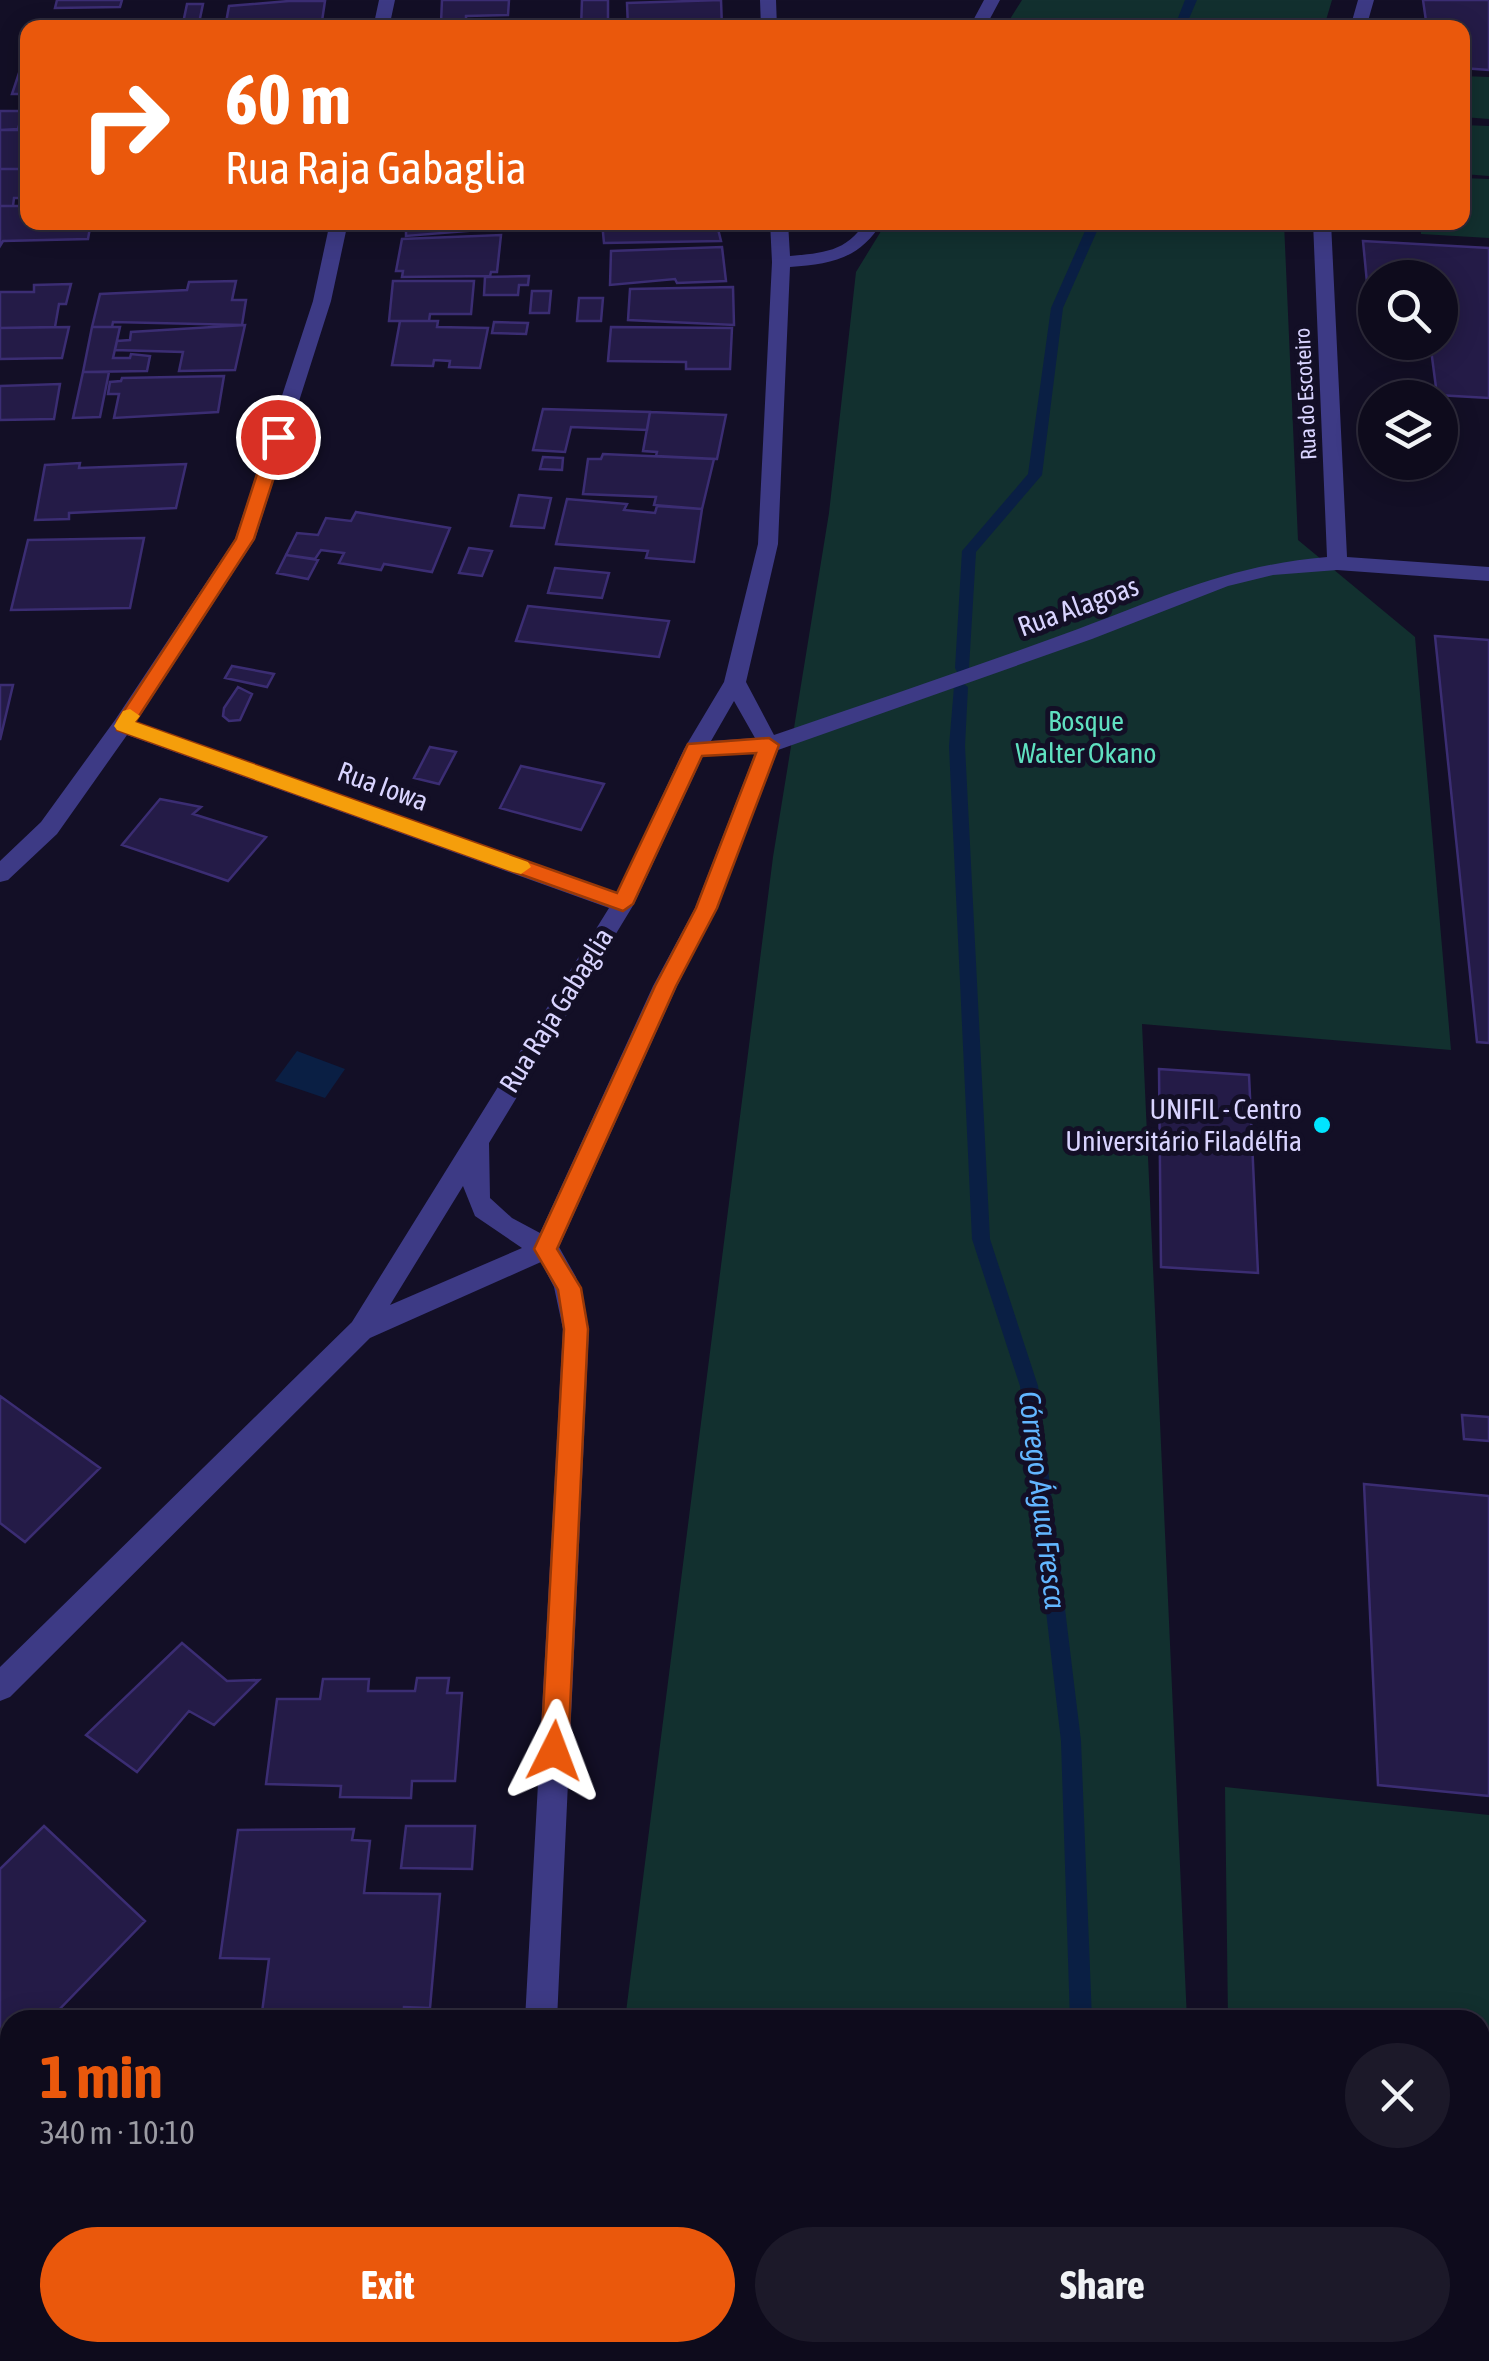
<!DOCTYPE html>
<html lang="en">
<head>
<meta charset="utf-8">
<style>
  :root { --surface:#0e0b1c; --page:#1c1929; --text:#f1f3f6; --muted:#9b9ba3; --line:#2e2b3b; --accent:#ea580c }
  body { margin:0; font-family:"Asap Condensed",sans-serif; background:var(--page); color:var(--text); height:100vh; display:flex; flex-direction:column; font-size:38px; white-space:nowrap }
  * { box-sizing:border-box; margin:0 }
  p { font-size:32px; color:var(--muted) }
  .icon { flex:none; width:55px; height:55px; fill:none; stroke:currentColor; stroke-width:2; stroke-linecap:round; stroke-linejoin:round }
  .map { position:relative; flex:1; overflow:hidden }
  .sheet { position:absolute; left:0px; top:2010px; width:1490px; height:352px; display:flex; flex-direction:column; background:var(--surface); border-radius:30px 30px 0 0; box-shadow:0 5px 25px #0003,0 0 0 2px var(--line) }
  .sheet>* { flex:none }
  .guide { position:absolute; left:20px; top:20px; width:1450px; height:210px; border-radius:20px; box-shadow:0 5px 25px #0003,0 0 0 2px var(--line); background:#ea580c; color:#fff; overflow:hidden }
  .buttons { position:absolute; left:1358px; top:260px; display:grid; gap:20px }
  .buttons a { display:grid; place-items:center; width:100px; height:100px; border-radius:50%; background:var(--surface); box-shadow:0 5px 25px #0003,0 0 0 2px var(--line); font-size:50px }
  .pin { position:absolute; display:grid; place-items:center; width:85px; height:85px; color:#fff; margin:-42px; border:5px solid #fff; border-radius:50%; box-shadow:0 2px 10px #0007 }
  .me { position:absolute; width:110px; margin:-55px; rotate:3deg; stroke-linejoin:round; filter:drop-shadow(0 0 8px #0008) }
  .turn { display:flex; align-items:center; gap:35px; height:210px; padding:0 40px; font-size:45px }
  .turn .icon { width:130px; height:130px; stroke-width:2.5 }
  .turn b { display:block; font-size:70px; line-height:85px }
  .round { display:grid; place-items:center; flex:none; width:105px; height:105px; border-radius:52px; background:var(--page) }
  .overview { display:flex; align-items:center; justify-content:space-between; height:170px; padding:0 40px }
  h1 { font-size:60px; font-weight:700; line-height:75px; color:var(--accent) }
  .primary-button { display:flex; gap:20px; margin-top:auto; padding:20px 40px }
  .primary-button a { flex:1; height:115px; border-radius:60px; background:var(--accent); color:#fff; font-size:40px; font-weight:700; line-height:115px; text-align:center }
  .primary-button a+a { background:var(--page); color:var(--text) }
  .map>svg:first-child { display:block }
  .green { fill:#12302f }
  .water { fill:#0a1f44 }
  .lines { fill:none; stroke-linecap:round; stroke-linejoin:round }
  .stream { fill:#0a1f44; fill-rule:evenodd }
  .building { fill:#241b47; stroke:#3b2d73; stroke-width:2.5 }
  .minor { fill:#3d3a85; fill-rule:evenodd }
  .route { fill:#ea580c; stroke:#983908; stroke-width:2.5 }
  .slow { fill:#f59e0b }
  .poi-dot { fill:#00e5ff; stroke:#130f26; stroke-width:4 }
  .labels { text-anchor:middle; stroke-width:10; stroke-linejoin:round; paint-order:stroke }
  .far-street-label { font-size:22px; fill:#d9d4ff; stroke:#130f26 }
  .street-label { font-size:28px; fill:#d9d4ff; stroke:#130f26 }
  .park-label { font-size:28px; fill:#5fe0c0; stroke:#130f26 }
  .poi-label { font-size:28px; fill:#d9d4ff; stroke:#130f26; text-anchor:end }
  .water-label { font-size:30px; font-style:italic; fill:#62b6ff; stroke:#130f26 }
</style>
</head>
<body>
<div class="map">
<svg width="1489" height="2361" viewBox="0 0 1489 2361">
  <rect width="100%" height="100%" fill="#130f26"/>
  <path class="green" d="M1022,0H1332L1324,27H1005Z
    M1462,76L1489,77V119L1463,117Z
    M1463,125L1489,126V176L1463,174Z
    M1463,178L1489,179V238L1421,234L1420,223L1462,222Z
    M886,223H1284L1298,540L1415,637L1451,1050L1142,1024L1187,2020H625L773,857L829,513L856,272Z
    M1225,1787L1489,1815V2361H1232V2352H1480V2020H1228Z
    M583,2353L1202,2352L1203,2361H582Z"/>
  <path class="water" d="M297,1051L345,1069L325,1098L275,1081Z"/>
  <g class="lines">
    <path class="stream" d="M1185,0H1197L1185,28H1174Z
      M1089,222H1101L1063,308L1042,475L976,552L969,668L967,672H957L955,668L962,551L1028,474L1051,308Z
      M961,682L968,687L965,746L990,1239L1038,1386L1081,1741L1092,2020H1070L1061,1741L1020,1386L972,1239L949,746L954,687Z
      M1080,2352H1104V2361H1080Z"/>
  </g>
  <path class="building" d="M57,0H122L120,7L55,8Z
    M442,0H509L508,15L466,16V22L441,23Z
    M582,0H608V28H581Z
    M721,0L722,28H628L627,3Z
    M1423,0H1489V70L1462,68V28H1427Z
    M289,1H325L321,28H225L229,6Z
    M187,4H203L198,28H182Z
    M581,19V28H552V20Z
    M482,22V25L544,24L545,28H444V23Z
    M24,58H28V94H12Z
    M0,111H23L18,129L0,130Z
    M0,130H28V169H0Z
    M0,169H22L20,173H28V198H14L13,206H0Z
    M0,206H28V222H91L88,239L3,241L0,246Z
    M406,222H516V227L406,236Z
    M602,222L717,225L721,241L604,243Z
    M501,235L497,272H491L490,276L402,277L403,271H396L402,239Z
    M1363,241L1489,248V398L1437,395L1430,342H1440V278H1375V293H1368Z
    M722,247L726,281L677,283L675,279L610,285L611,251Z
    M529,276L528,285H519L518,295H484L485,277Z
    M236,281L232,300H246L242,325L113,322L112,327H92L100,294L187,290L189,282Z
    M393,281H474L471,314H430L429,321H389Z
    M71,284L66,304H59L55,327L0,328V292H34V285Z
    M733,287L734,325L628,320L630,289Z
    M532,291H551L549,313H530Z
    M579,298H603L601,321H577Z
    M400,321H438L437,327L488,328L480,368L449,367L450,361L434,360L433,366L392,365Z
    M494,322L528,323L526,334L492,333Z
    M245,325L235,370L179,371L183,352L115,350L117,341L130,340L131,332Z
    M69,327L62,358L0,359V328Z
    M92,327H120L113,358H130L131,354L150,356L147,371L83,372Z
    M611,327L732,328L730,369H686V362L608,361Z
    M83,372H109L100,417L73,418Z
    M224,376L218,412L114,418L119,394H108L110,382L121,381L122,378Z
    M60,384L54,419L0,420V386Z
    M543,409L650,412L647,430L571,427L565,452L533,450Z
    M650,412L726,415L717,459L656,456L657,452L643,451Z
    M603,454L714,459L702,509L654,505L656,497L583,494L588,459H601Z
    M543,457L563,458L562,470L540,469Z
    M80,463L79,468L186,464L176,508L69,513V519L35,520L45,465Z
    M519,495L551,498L544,528L511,526Z
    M567,499L627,504L624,510L655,513L657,506L702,509L694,562L646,558L648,551L556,544Z
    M356,512L450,528L432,572L384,564L381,570L339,563L344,553L321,550L315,559L286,555L297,533L318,535L326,518L351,521Z
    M144,538L130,608L11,610L28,540Z
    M469,548L492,551L482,576L459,573Z
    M286,555L318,560L308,579L277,573Z
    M555,568L609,573L602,598L548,593Z
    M528,606L669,621L659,657L516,641Z
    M1435,636L1489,640V1043L1477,1042Z
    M232,666L274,674L267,687L225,678Z
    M0,685H13L0,740Z
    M238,687L252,694L240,720L229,721L223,716L224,708Z
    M430,747L456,752L439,784L414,778Z
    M521,766L604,784L581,830L500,808Z
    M160,799L201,807L193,814L266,837L228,881L122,845Z
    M1159,1069L1249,1075L1258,1273L1161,1267Z
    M0,1396L100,1468L25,1542L0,1523Z
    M1462,1415L1489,1417V1441L1464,1439Z
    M1364,1484L1489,1496V1796L1378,1785Z
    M182,1643L227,1681L259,1680L214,1725L189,1711L137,1772L86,1735Z
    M417,1678H449L447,1693H462L455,1781H412L411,1798L340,1797L341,1786L266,1784L277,1699H320L323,1679H369L368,1691H415Z
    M44,1826L145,1921L49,2020H10V2060L0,2070V1869Z
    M406,1826H475L472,1869L401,1868Z
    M354,1829L352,1840L370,1841L364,1893L440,1894L430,2008L404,2007L403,2020H261L269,1959L220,1958L238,1830Z
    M262,2012L261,2020H186L187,2014Z
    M0,2215L10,2225V2308L6,2313L0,2307Z
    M24,2352H84L83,2361H20Z
    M84,2352H267L266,2361H83Z"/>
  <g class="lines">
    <path class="minor" d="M379,0H395L389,28H373Z
      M760,0H776L777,28H761Z
      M984,0H1000L985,28H969Z
      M1358,0H1374L1366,28H1350Z
      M330,222H348L331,301L255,539L136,722L617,893L684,749L724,682L758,544L772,262L770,222H788L790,256C822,253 847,252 865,222H882C860,259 831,264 790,267L778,544L746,682L774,735C876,700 978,666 1078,629C1166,596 1231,565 1327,557L1313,222H1331L1347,557L1489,567V581L1337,570L1273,575L1228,586L1092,639L778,750L717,908L677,986L559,1247L576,1277L589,1329L557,2020H525L563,1329L554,1287L541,1262L370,1338L10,1697L0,1701V1667L352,1322L609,908L127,735L57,834L8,880L0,882V861L41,822L115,720L235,539L313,301ZM734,701L755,738L711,741ZM755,753L695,908L653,986L540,1233L512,1218L490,1198L489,1143L634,904L703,756ZM463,1186L475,1216L522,1248L390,1305Z
      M507,2352H541V2361H507Z"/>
  </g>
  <path class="route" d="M278,431L287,437L254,539L135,722L617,893L688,744L769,738L779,745L717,908L676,986L557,1249L581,1288L588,1329L568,1751L564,1760L554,1764L545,1760L541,1751L564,1329L558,1290L534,1249L655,986L696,908L756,753L702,756L633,904L623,911L117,730V721L236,539L269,437Z"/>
  <path class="slow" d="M130,709L140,716L135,722L528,862L531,867L521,874L513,872L117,730L114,726L123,711Z"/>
  <circle class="poi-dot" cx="1322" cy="1125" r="10"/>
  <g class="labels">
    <g class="far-street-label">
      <text transform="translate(1305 394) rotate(-93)" y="8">Rua do Escoteiro</text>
    </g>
    <g class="street-label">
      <text transform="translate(1078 606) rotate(-20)" y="10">Rua Alagoas</text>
      <text transform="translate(383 786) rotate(20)" y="10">Rua Iowa</text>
      <text transform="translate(556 1010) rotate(-58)" y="10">Rua Raja Gabaglia</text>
    </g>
    <g class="park-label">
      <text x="1086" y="731">Bosque<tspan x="1086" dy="32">Walter Okano</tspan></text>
    </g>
    <g class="poi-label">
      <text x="1302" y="1119">UNIFIL - Centro<tspan x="1302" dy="32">Universitário Filadélfia</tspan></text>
    </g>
    <g class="water-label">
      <text transform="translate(1042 1500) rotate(83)" y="10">Córrego Água Fresca</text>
    </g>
  </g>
</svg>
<div class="buttons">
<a><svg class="icon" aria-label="search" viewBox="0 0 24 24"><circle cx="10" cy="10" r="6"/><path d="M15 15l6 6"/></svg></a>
<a><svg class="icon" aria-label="layers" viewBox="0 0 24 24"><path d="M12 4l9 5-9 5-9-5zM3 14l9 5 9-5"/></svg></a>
</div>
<div class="pin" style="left:278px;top:437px;background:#d93025"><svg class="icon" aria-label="arrive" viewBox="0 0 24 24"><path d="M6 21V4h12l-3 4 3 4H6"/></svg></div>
<svg class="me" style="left:554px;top:1751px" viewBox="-20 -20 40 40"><path d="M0-17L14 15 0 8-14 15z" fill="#ea580c" stroke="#fff" stroke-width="4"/></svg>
<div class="guide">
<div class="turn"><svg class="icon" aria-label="right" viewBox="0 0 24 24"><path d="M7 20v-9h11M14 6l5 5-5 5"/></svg><div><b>60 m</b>Rua Raja Gabaglia</div></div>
</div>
<section class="sheet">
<div class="overview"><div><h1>1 min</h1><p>340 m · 10:10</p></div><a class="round"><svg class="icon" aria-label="close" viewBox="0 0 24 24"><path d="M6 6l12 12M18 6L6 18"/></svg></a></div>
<div class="primary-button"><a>Exit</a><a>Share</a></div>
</section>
</div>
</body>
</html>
